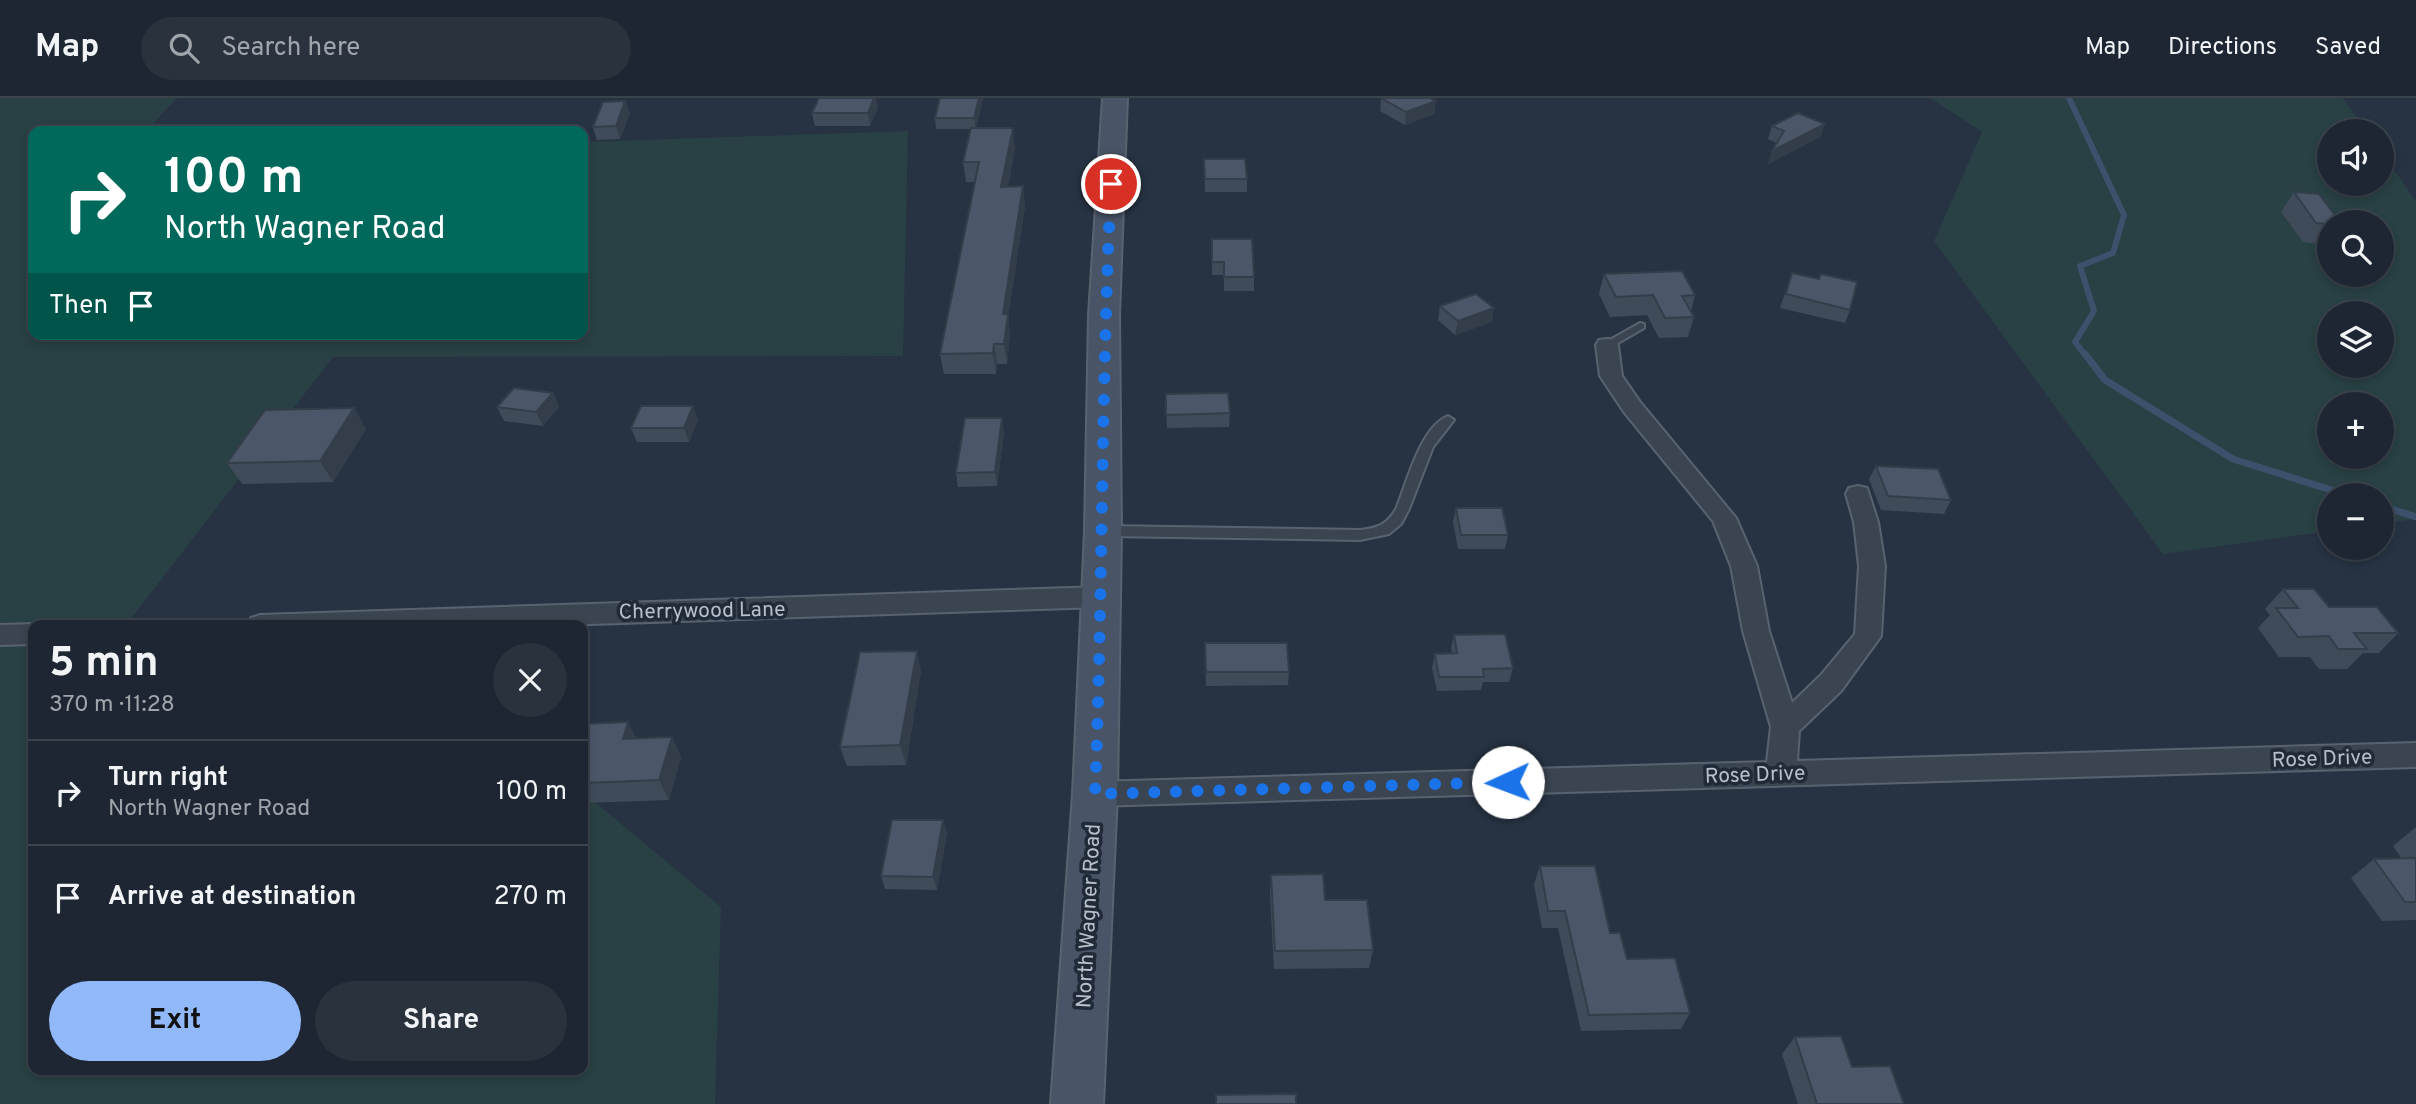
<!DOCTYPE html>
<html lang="en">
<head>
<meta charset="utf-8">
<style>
  :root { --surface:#1d2632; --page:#2a323e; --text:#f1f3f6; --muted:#a0a5ac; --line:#3b434d; --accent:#91b8f9 }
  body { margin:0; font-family:Overpass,sans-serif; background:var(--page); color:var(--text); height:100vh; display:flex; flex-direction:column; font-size:26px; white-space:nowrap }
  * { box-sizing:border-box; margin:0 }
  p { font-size:23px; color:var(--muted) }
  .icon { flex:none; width:38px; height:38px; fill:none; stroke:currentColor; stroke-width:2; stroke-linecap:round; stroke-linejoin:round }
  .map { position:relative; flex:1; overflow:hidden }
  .sheet { position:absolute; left:28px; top:522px; width:560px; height:455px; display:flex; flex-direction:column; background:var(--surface); border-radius:14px; box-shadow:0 4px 10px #0003,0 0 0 2px var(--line) }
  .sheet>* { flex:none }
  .top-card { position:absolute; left:28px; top:28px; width:560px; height:214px; border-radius:14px; box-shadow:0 4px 10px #0003,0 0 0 2px var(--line); background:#00695c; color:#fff; overflow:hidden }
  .fabs { position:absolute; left:2317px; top:21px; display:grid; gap:14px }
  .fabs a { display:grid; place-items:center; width:77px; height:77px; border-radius:50%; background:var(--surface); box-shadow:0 4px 10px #0003,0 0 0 2px var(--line); font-size:35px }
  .pin { position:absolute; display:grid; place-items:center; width:60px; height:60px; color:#fff; margin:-30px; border:4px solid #fff; border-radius:50%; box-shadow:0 2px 7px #0007 }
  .me { position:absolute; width:77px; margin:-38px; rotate:268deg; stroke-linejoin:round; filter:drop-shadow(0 0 5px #0008) }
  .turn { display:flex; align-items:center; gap:24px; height:147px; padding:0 21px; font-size:32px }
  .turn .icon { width:91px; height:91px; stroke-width:2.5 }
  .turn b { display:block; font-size:49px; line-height:60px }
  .then { display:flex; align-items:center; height:66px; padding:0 21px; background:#0003; gap:14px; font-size:26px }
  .round { display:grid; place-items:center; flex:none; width:74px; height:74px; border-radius:37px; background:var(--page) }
  .head { display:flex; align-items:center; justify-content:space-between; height:119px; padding:0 21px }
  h1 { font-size:42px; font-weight:700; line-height:52px }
  .cta { display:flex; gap:14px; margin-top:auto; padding:14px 21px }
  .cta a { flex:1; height:80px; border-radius:42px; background:var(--accent); color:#111; font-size:28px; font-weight:700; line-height:80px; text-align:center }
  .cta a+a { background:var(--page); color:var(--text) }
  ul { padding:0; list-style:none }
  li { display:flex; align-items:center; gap:21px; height:105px; padding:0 21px; border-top:2px solid var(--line) }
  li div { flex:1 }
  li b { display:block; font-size:26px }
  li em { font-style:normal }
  header { display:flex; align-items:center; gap:42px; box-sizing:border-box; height:98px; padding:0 35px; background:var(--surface); border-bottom:2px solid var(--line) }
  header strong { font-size:33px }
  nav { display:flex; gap:38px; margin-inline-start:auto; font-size:24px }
  .search { width:490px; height:63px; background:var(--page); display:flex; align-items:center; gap:18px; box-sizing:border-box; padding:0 24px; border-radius:38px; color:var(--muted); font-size:26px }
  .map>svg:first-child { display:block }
  .green { fill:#294144; fill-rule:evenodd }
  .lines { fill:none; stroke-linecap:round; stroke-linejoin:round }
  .stream-far1 { stroke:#3d506c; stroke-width:6 }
  .stream { stroke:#3d506c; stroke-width:7 }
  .service-casing { stroke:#596370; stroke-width:4 }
  .minor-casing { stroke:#596370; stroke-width:4 }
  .secondary-casing { stroke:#596370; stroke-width:4 }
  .service { fill:#3b4552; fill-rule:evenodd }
  .minor { fill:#3b4552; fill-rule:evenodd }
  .secondary { fill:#495466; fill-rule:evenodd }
  .wall { fill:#404b5a }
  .shaded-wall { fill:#343d4a }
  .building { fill:#4b5769; stroke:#343d4a; stroke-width:2 }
  .route { stroke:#1a73e8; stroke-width:12; stroke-dasharray:0 21.6 }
  .labels { text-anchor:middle; stroke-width:7; stroke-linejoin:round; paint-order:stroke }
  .street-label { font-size:21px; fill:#b8c0cc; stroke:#202a38 }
</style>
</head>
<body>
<header>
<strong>Map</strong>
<div class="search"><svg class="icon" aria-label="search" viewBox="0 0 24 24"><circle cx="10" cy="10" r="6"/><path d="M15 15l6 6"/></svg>Search here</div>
<nav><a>Map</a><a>Directions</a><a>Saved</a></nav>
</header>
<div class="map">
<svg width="2416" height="1006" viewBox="0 0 2416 1006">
  <rect width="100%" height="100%" fill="#273343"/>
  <path class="green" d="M0,0H177L146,33H33V236H583V44L908,33L903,258L333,259L126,527H33V971H583V694L721,809L715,1006H0Z
    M1930,0H2343L2366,33H2329V86H2382V55L2416,103V421L2382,426V397H2329V433L2163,456L1934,143L1982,34ZM2329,124H2382V177H2329ZM2329,215H2382V268H2329ZM2329,306H2382V359H2329Z"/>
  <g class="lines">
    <path class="stream-far1" d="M2069,0L2124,117L2113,155L2080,168L2094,213L2075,244L2086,258"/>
    <path class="stream" d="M2085,256L2105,282L2233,361L2347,397
      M2382,408L2416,419"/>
    <g class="service-casing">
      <path id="service" d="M1640,225L1644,226V230L1611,249H1603L1601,247Z
        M1448,318L1454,322L1433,349L1409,411L1401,426L1389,436L1360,442L1105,438L1098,433L1105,428L1360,432C1377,430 1387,427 1396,411C1407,385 1420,329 1448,318Z"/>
    </g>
    <g class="minor-casing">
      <path id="minor" d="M1607,241L1615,242L1618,247L1622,278L1640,304L1736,420L1757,468L1769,533L1792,605L1821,577L1855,536L1859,468L1854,424L1846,396L1849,390L1858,388L1867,390L1878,424L1885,468L1881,538L1841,593L1799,633L1797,663L2416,645V669L1095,708L1084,705L1080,696L1084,687L1095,684L1767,664L1771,629L1743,533L1731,468L1713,423L1624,314L1600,278L1596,247L1599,242Z
        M1102,489L1111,492L1115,499L1111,506L1102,509L562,527H247L251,520L260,517Z
        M33,526L36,527H33V546L0,547V527Z"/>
    </g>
    <g class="secondary-casing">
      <path id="secondary" d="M1103,0H1127L1119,217L1121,433L1117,696L1103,1006H1051L1073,696L1085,433L1089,217Z"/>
    </g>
    <use href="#service" class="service"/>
    <use href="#minor" class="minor"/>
    <use href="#secondary" class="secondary"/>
  </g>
  <path class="wall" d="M983,0L976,30L1015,49L1008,89L1023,88L1025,108L1008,219L1010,236L1007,266H997L996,276H944L940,256L975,84H966L963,64L971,31H936L935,20Z
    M1381,0L1436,3L1434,16L1405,27L1380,13Z
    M625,3L630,15L620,41L597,42L593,29Z
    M878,9L870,28H815L812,15Z
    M1825,26L1820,39L1768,66L1777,45L1768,41L1772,28Z
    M1204,61L1247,81V94H1205Z
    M2294,94L2329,124L2328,147L2303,144L2281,114Z
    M1212,141L1254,179V193H1224V177H1212Z
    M1792,175L1850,212L1845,225L1780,210Z
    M1604,176L1695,197L1691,213L1694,219L1688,239L1659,240L1647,217L1610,219L1599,196Z
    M1440,208L1492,224L1455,237L1438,222Z
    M553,295L559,309L543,328L504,323L497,309Z
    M1166,296L1230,315L1229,329L1167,330Z
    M354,310L366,331L333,384L242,386L227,365Z
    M698,321L689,344H637L631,330Z
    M1004,334L997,388L958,389L956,375Z
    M1876,368L1951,402L1944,416L1881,412L1869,381Z
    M1456,410L1508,437L1505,451H1458L1453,424Z
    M2283,491L2329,509L2398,535L2379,555H2363L2347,571H2319L2310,559H2279L2258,530L2270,517L2265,511Z
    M1454,537L1513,570L1509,584H1483L1481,592L1437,593L1432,570L1435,556L1452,555L1451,550Z
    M1205,545L1289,574L1288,587L1206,588Z
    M921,573L906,667L847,668L840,649Z
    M583,626L636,640L672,639L681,659L669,702L583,705Z
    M943,722L947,735L937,792L885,791L881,778Z
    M2416,729V822L2382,823L2351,780L2374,761H2402L2393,748Z
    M1540,768L1610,835L1627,861L1690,915L1681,931L1581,933L1558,830H1542L1534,786Z
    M1271,777L1373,852L1369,870L1274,871L1270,796Z
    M1795,939L1904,1006H1798L1782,956Z"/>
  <path class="shaded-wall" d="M874,0H876L878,9L870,28L868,15Z
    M979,0H983L976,31L974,20Z
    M625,3L630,15L620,41L616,28Z
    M1436,3L1434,16L1405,27L1406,14Z
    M1825,26L1820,39L1768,66L1772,53Z
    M1013,30L1015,49L1004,108L1001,89Z
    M1023,88L1025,108L1008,219L1010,236L1007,266L1004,246L1003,216Z
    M1494,210L1492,224L1455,237L1458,223Z
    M994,246L997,266L996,276L993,255Z
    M553,295L559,309L543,328L536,314Z
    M693,308L698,321L689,344L684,330Z
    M354,310L366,331L333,384L320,363Z
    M1002,320L1004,334L997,388L995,374Z
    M917,553L921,573L906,667L900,647Z
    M628,624L638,644L623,641Z
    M672,639L681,659L669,702L659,682Z
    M943,722L947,735L937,792L933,779Z"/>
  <path class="building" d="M819,0H874L868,15H812Z
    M940,0H979L974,20H935Z
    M1381,0H1430L1436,3L1406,14Z
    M625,3L616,28L593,29L603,4Z
    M1798,15L1825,26L1772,53L1784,33L1772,28Z
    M971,30H1013L1001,89L1023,88L1003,216H1008L1004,246H994L993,255L940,256L979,64H963Z
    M1204,61H1245L1247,81H1205Z
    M2294,94L2319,96L2340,124H2329V126L2316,125Z
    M1212,141H1252L1254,179H1224V164H1212Z
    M1682,173L1695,197L1682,198L1694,219L1665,220L1653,197L1616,199L1604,176Z
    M1792,175L1819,181L1821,176L1857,184L1850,212L1786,196Z
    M1476,196L1494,210L1458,223L1440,208Z
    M514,290L553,295L536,314L497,309Z
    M1228,295L1230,315L1166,317V296Z
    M641,308H693L684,330H631Z
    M354,310L320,363L227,365L265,312Z
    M965,320H1002L995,374L956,375Z
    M1876,368L1938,371L1951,402L1888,398Z
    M1456,410H1502L1508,437H1461Z
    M2283,491H2314L2329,509H2377L2398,535H2354L2367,551H2338L2329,538L2298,539L2276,510H2298Z
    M1505,536L1513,570L1483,571L1484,579H1439L1435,556L1457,555L1454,537Z
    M1205,545H1287L1289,574H1206Z
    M917,553L900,647L840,649L860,554Z
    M628,624L623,641L672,639L659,682L583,685V626Z
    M892,722H943L933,779L881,778Z
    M2416,760V804H2405L2374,761Z
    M1540,768H1595L1610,835H1620L1627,861L1675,860L1690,915L1589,917L1565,813H1548Z
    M1323,776L1325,802H1367L1373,852L1275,853L1271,777Z
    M1841,938L1852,969L1890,968L1904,1006H1817L1795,939Z
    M1296,996V1006H1216V997Z"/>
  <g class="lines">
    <path class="route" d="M1111,86C1101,289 1103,493 1095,696L1508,684"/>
  </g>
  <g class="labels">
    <g class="street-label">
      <text transform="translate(702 512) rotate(-1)" y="7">Cherrywood Lane</text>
      <text transform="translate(2322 660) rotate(-2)" y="7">Rose Drive</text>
      <text transform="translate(1755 676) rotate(-2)" y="7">Rose Drive</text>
      <text transform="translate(1088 818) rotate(-87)" y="7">North Wagner Road</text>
    </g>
  </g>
</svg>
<div class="fabs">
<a><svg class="icon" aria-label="sound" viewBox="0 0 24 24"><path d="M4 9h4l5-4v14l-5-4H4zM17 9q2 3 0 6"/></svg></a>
<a><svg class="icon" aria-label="search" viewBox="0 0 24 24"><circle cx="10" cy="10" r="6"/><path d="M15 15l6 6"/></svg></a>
<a><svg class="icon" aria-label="layers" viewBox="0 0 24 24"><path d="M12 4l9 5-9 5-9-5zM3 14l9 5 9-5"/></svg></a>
<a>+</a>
<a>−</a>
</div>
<div class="pin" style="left:1111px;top:86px;background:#d93025"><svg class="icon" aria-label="arrive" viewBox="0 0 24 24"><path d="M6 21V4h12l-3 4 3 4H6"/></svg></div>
<svg class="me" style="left:1508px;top:684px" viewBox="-20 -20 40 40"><circle r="19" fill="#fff"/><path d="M0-13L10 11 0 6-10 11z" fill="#1a73e8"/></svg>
<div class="top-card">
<div class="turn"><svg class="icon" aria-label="right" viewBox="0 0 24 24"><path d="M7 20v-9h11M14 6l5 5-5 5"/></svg><div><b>100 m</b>North Wagner Road</div></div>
<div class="then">Then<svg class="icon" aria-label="arrive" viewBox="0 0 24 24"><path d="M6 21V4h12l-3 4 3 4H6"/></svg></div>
</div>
<section class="sheet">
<div class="head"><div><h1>5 min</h1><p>370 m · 11:28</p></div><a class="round"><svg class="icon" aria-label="close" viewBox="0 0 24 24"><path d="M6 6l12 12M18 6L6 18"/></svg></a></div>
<ul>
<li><svg class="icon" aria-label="right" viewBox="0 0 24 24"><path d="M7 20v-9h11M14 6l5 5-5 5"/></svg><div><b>Turn right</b><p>North Wagner Road</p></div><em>100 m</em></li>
<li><svg class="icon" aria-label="arrive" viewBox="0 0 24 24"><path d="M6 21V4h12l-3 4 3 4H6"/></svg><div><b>Arrive at destination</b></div><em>270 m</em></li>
</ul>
<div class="cta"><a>Exit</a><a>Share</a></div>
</section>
</div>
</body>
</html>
